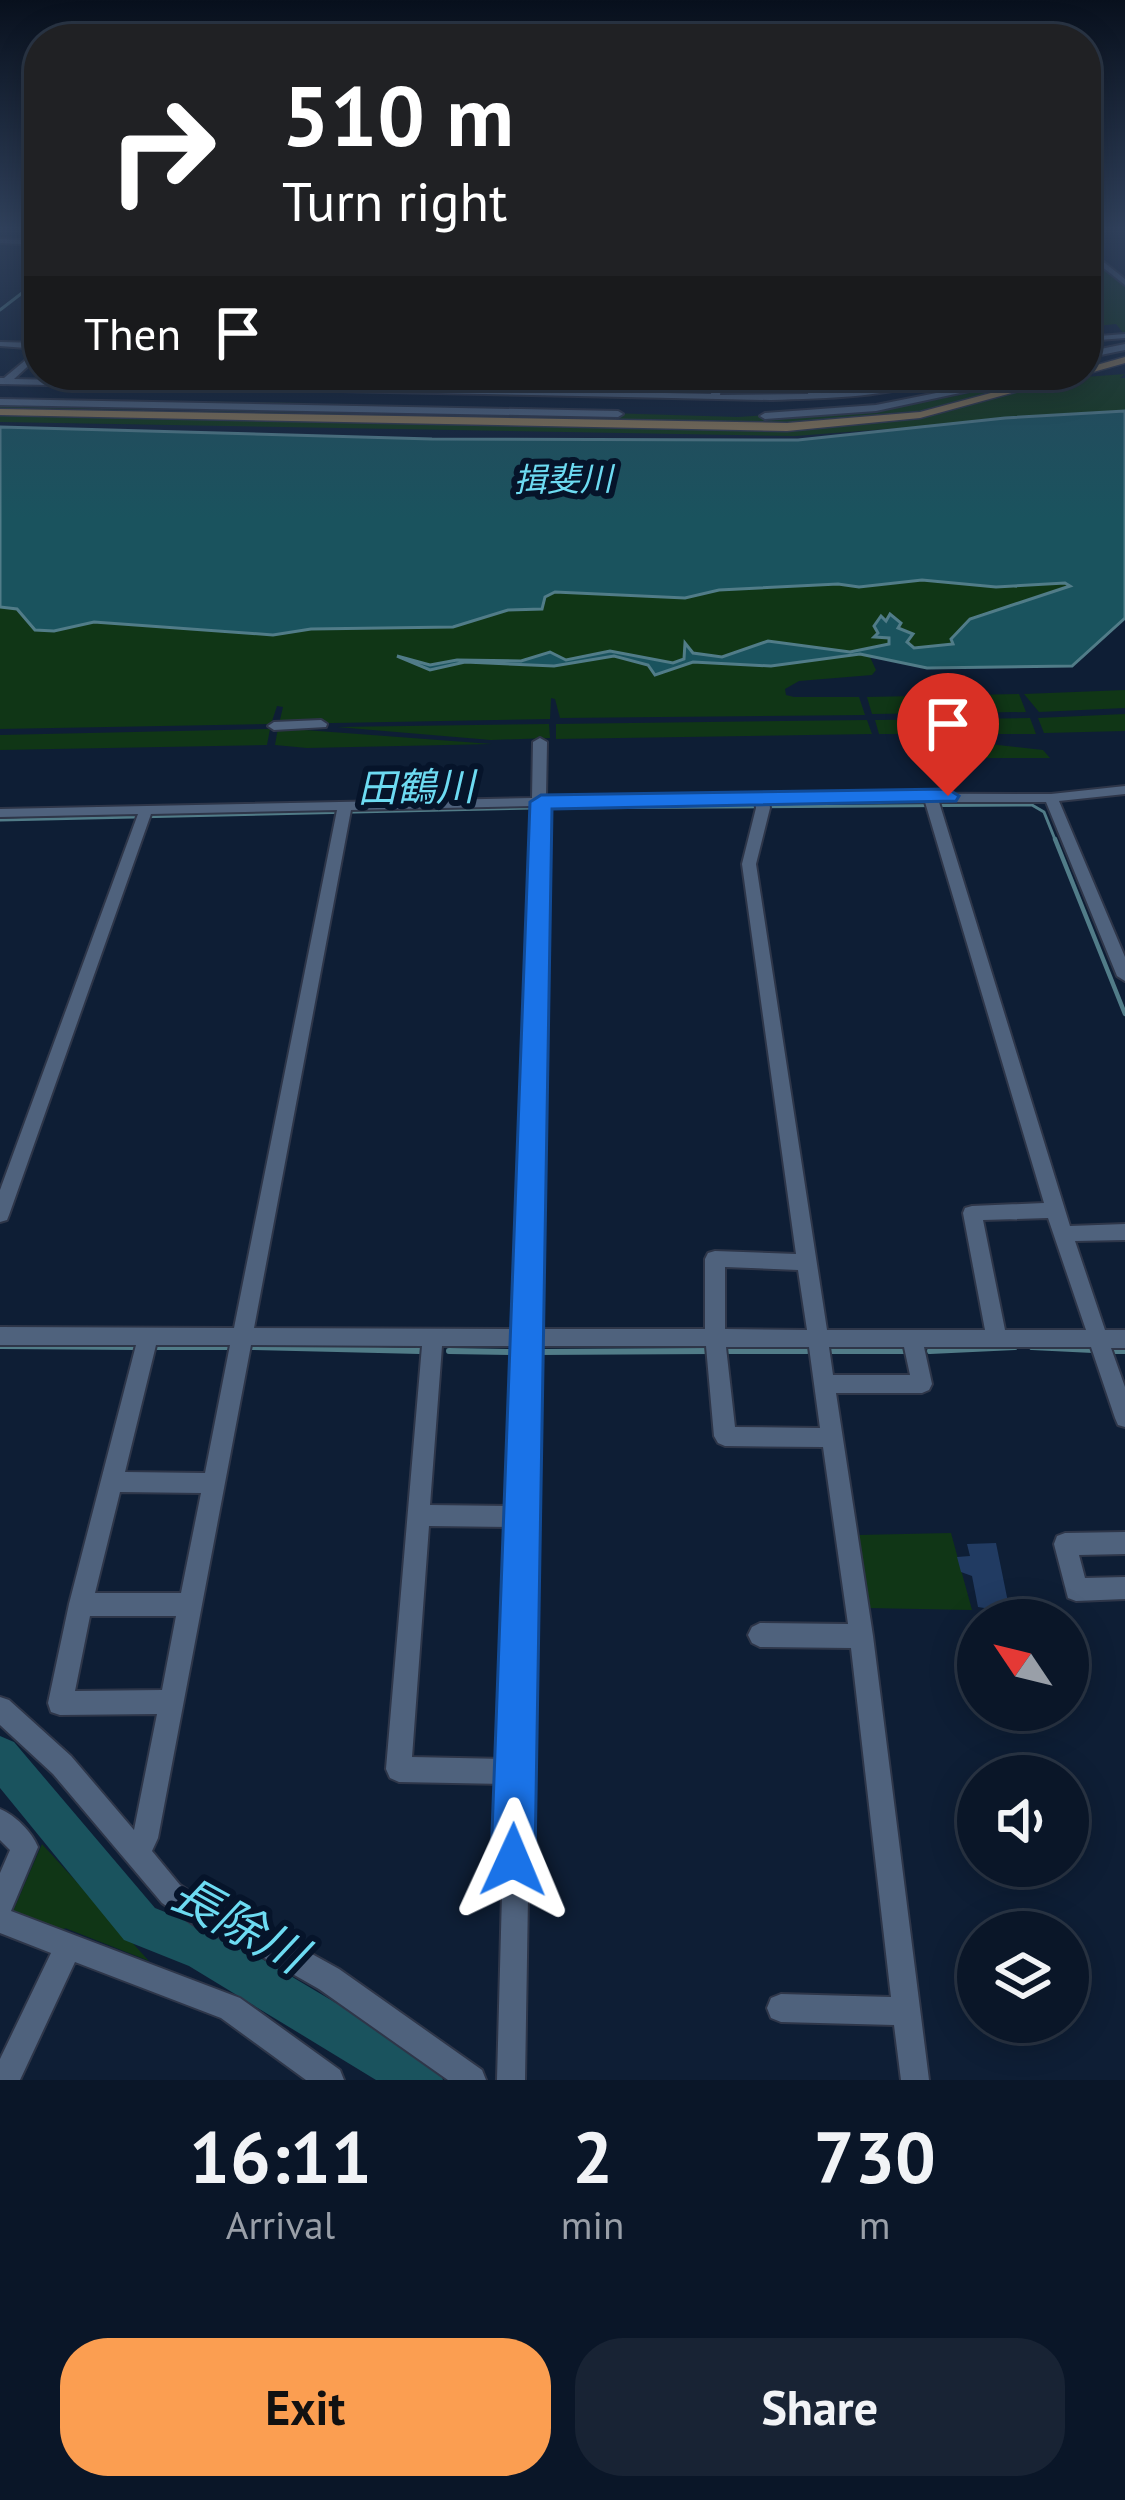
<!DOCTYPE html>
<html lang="en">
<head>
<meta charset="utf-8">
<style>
  :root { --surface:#0a1628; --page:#182334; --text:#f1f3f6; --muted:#999fa8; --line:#2a3545; --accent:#fb9e51 }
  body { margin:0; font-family:"PT Sans","Noto Sans JP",sans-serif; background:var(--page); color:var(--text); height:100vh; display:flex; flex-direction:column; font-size:45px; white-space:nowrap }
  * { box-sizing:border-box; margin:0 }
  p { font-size:39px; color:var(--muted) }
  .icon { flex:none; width:66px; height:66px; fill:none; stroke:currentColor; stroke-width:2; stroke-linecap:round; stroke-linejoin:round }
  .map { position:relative; height:2080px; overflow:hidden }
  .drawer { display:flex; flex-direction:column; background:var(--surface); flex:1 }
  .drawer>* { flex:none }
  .guide { position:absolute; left:24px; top:24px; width:1077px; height:366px; border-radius:48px; box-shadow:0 6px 30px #0003,0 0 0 3px var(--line); background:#202124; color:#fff; overflow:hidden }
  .needle { width:78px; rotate:305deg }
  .fabs { position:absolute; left:957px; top:1599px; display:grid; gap:24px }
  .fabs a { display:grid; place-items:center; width:132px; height:132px; border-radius:50%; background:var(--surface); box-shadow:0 6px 30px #0003,0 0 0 3px var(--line); font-size:60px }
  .pin { position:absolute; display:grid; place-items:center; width:102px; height:102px; color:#fff; margin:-123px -51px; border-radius:50% 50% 50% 0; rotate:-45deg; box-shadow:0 0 12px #0007 }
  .pin .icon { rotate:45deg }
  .me { position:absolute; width:132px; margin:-66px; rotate:1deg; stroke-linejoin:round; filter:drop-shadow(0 0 9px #0008) }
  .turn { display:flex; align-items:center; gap:42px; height:252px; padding:0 60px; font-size:54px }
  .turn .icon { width:156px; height:156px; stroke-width:2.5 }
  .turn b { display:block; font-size:84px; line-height:102px }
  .then { display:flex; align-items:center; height:114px; padding:0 60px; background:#0003; gap:24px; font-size:45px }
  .eta { display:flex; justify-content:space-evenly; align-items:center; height:204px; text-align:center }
  .eta b { font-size:72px; font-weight:700; line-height:84px }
  .primary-button { display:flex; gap:24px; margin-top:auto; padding:24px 60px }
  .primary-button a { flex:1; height:138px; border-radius:48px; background:var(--accent); color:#111; font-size:48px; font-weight:700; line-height:138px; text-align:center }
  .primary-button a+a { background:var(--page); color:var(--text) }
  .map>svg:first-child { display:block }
  .green { fill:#103616 }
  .water { fill:#1a535e; stroke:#517c88; stroke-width:3 }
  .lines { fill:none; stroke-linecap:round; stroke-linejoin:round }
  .stream-far2 { stroke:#517c88; stroke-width:3 }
  .stream-far1 { stroke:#517c88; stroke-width:4.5 }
  .stream { stroke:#517c88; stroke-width:6 }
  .river { fill:#1a535e; fill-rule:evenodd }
  .building { fill:#213b62 }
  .minor-casing { stroke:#2e3649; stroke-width:4 }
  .major-casing { stroke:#2e3649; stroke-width:3 }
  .minor { fill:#4f627d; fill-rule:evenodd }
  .major { fill:#867354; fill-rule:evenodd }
  .route { fill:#1a73e8; stroke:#114b97; stroke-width:3 }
  .labels { text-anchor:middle; stroke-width:12; stroke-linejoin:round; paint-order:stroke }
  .far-water-label { font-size:33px; font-style:italic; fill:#6ddbf2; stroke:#06142a }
  .water-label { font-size:39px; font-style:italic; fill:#6ddbf2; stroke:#06142a }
  .near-water-label { font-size:48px; font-style:italic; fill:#6ddbf2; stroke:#06142a }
</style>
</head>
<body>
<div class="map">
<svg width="1125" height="2080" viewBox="0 0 1125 2080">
  <rect width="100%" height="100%" fill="#0e1e35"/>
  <path class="green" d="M1086,252L1125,285V335L1116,324L1086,327Z
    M1125,374L1120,378H1125V411L795,436L0,422V414L829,428L923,416L1071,378Z
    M1064,375L917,413L808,424L485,418L315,404L738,417L903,406Z
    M0,399L309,403L293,409L476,420L140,414L237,409L0,410Z
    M869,579L1118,585L958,646L869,655L876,670L872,675L799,681L785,689L786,695L794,697H859L865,715L560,718L555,699L551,698L550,719L279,724L283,707L277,706L271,724L0,729V601Z
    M1125,690V708L1039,712L1024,694Z
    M1019,694L1026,712L872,714L867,697Z
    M1125,714V731L1044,733L1038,718Z
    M1030,718L1036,734H879L875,720Z
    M867,720L872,734L556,739V724Z
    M549,724L550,738L491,740L337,727Z
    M278,728L492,744L307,748L275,745Z
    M270,729L267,745L0,750V735Z
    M937,738L1043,750L1050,758H952Z
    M951,1533L972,1610L866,1608L858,1535Z
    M42,1844L149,1961L65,1928L57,1938L10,1918Z"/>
  <path class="water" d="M1125,411V618L1072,666L927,668L860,654L771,666L693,662L655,675L648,665L614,656L554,666L465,662L430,670L397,656L430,665L457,660L521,661L550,652L566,660L610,651L673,663L684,659L685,643L693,653L722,657L768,641L850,652L889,644V638L874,637L878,633L874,626L881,616L886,621L890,614L901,623L898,628L913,634L907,642L914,648L953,644L951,639L970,619L1070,586L1065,583L996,587L922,580L859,587L838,584L719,590L685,598L555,592L545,597L542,609L508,610L453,627L311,629L273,635L94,622L54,631L35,630L17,609L0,607V427L432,439L798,440L1005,418Z"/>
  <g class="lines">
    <path class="stream-far2" d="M0,310L39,280
      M859,375V390
      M383,389L392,375
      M479,391L486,375
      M574,392L579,375
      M669,393L673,375
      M723,394L759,395
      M763,395L766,375
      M544,808L1032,805L1044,812L1056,842
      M0,820L532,808"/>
    <path class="stream-far1" d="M1055,839L1125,1014"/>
    <path class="stream" d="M0,1346L136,1347
      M152,1347H230
      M251,1347L420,1351
      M1032,1347L1093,1350
      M449,1351L512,1352
      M727,1351H807
      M830,1351H908
      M930,1351L1015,1347
      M1109,1351H1125
      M537,1352L711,1351"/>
    <path class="river" d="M0,1736L14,1742L155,1908L220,1934L437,2063L443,2080H376L189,1966L124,1940L0,1788Z"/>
  </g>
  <path class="building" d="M996,1543L1010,1612L978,1607L972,1576L961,1572L957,1557L970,1556L967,1544Z"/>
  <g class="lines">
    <g class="minor-casing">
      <path id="minor" d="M0,239L39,241V245L0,243Z
        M1086,248L1125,279V285L1086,254Z
        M1125,334V338L1086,341V337Z
        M0,342L39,343V349L0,346Z
        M1125,344V350L1086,358V352Z
        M39,349V356L14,379L711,394L715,375H723L720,395L808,394L810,375H818L817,393L859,390L934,375H949C895,398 828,398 770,400L0,384V378H4Z
        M1027,375H1044L876,411L765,419L760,416L765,413L876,405Z
        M0,399L618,411L623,414L618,417L0,405Z
        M321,720L327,724L326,727L274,730L268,726L274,722Z
        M540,738L547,742L546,797L761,793L1051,794L1125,786V794L1059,801L1125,957V981L1117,976L1046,802H939L1070,1226L1125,1224V1240L1075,1241L1105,1330H1125V1348H1111L1125,1387V1427L1118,1425L1115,1418L1091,1347H924L932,1384L929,1390L922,1393H836L873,1636L929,2080H901L894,2025L781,2022L771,2018L767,2008L771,1998L781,1994L891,1997L851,1648L760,1647L752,1643L748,1635L752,1627L760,1623L848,1624L823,1447L725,1446L718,1443L714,1436L706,1346H537L525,2080H497L505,1784L399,1782L390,1778L386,1769L422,1346L251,1345L158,1838L152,1851L180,1885L219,1911L265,1928L339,1969L482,2070L486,2080H448L319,1989L247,1948L202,1930L162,1903L53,1774L0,1725V1697L9,1700L71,1756L134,1830L157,1714L60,1715L51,1712L48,1703L69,1604L136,1345H0V1327L234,1328L337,810L151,814L9,1215L7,1220L0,1222V1190L138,814L0,817V809L532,798L533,742ZM755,801L756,808L742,864L796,1254L715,1251L708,1253L705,1259V1329H537L545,806ZM769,801L925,802L1044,1203L972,1206L965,1208L963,1213L985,1330H827L756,864L770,808ZM532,806L517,1329L254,1328L351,810ZM1048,1218L1086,1330H1005L983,1220ZM725,1267L798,1270L807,1330L725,1329ZM156,1345H230L205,1473L125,1472ZM442,1346H517L512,1506L430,1505ZM726,1347H809L820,1428L735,1427ZM829,1347H904L910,1375H833ZM120,1492L201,1493L181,1593H95ZM429,1526L512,1527L505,1759L412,1757ZM90,1616H176L162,1690L75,1691Z
        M1125,1532V1554L1079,1555L1085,1578L1125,1577V1599L1076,1601L1068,1598L1054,1544L1057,1536L1065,1533Z
        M0,1809C15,1815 32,1832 38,1847L11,1911L240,1998L340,2070L344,2080H306L221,2018L75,1962L20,2080H0V2059L51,1953L0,1933V1873L10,1850L0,1840Z"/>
    </g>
    <g class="major-casing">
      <path id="major" d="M1125,357V363L1086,374V368Z
        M1058,375H1077L920,418L787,431L0,415V409L787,423L920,412Z"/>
    </g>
    <use href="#minor" class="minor"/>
    <use href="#major" class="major"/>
  </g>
  <linearGradient id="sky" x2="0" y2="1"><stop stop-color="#08101d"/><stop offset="0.44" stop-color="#30415c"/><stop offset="1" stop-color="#30415c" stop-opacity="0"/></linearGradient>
  <rect width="1125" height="520" fill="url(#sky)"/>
  <path class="route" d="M948,789L959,796L956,801L552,809L535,1860L528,1876L513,1882L498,1876L491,1860L530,802L541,795Z"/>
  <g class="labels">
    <g class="far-water-label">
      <text transform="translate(563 479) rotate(-1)" y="12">揖斐川</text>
    </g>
    <g class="water-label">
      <text transform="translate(416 787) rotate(-1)" y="14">田鶴川</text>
    </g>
    <g class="near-water-label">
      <text transform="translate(239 1924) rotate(29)" y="17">長除川</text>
    </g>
  </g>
</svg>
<div class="fabs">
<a><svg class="needle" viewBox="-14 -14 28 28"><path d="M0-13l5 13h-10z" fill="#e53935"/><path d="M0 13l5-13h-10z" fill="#999fa8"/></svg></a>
<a><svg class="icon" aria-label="sound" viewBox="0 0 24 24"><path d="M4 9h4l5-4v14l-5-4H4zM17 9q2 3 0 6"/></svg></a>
<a><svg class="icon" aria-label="layers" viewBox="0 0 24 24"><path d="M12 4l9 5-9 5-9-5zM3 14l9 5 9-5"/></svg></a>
</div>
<div class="pin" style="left:948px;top:796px;background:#d93025"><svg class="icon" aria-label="arrive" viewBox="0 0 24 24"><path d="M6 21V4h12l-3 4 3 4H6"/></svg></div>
<svg class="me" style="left:513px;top:1860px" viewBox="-20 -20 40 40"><path d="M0-17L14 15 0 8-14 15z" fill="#1a73e8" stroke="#fff" stroke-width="4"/></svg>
<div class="guide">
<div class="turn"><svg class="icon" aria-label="right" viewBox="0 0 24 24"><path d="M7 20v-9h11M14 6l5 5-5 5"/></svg><div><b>510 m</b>Turn right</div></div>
<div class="then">Then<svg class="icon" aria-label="arrive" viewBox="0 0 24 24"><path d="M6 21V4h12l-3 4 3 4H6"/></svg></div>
</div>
</div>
<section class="drawer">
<div class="eta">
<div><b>16:11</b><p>Arrival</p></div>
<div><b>2</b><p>min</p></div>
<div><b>730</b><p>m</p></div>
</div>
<div class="primary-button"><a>Exit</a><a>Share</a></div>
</section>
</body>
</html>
